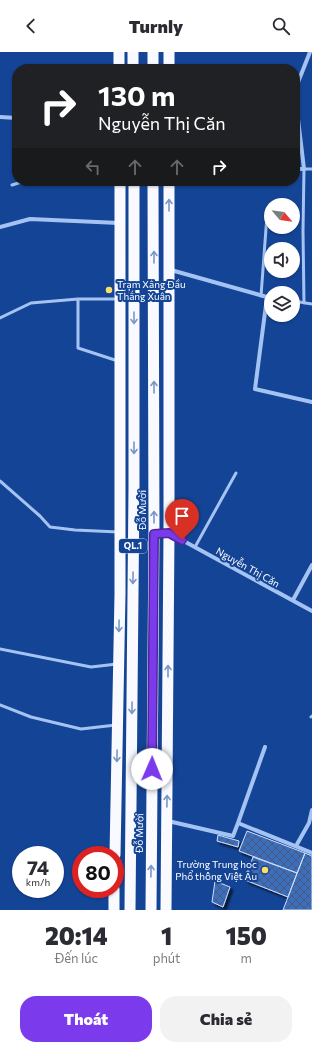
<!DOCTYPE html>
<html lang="vi">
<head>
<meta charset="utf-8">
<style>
  :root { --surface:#fff; --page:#f2f2f3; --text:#2b2b33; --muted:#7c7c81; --accent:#7c3aed }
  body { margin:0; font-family:Commissioner,sans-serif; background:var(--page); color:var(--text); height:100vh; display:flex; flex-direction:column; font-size:15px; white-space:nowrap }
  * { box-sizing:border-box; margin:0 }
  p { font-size:13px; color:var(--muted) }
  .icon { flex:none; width:22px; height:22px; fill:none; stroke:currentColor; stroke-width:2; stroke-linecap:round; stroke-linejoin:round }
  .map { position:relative; height:858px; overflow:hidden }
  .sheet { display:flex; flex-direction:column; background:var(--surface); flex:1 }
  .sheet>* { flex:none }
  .hud { position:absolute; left:12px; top:12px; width:288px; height:122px; border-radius:16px; box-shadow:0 1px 3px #0004; background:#202124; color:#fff; overflow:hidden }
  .needle { width:26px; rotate:119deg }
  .buttons { position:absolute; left:264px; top:146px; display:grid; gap:8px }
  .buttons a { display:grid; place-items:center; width:36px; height:36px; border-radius:50%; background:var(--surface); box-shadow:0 1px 3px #0004; font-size:20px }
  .speed { position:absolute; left:12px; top:794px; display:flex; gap:8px; font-size:20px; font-weight:700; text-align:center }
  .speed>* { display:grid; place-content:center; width:52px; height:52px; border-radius:50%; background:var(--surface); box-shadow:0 1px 3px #0004; line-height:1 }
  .speed small { font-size:10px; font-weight:400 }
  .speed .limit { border:6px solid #d22; background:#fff; color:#111 }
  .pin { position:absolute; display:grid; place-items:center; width:34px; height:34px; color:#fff; margin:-41px -17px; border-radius:50% 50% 50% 0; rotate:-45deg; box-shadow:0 0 4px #0007 }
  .pin .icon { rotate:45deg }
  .me { position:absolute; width:44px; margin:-22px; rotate:1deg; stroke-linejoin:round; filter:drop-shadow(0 0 3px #0008) }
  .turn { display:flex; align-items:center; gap:14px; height:84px; padding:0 20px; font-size:18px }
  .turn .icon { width:52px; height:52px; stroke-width:2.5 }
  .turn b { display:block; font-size:28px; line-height:34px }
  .lanes { display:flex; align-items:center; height:38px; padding:0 20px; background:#0003; justify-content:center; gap:20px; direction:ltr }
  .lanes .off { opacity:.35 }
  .eta { display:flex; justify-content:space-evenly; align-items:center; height:68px; text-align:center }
  .eta b { font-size:24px; font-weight:800; line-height:28px }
  .cta { display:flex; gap:8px; margin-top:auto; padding:8px 20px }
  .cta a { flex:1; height:46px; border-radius:16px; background:var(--accent); color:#fff; font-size:16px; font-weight:800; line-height:46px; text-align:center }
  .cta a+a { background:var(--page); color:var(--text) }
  header { display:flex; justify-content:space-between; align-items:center; height:52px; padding:0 20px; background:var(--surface); font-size:18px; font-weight:800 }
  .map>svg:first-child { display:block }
  .building { fill:url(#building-cross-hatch); stroke:#cddffc; filter:url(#shadow) }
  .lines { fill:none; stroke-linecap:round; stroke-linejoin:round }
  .service { stroke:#a5c3f2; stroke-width:3 }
  .minor { stroke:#a5c3f2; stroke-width:4 }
  .trunk { stroke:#f8faff; stroke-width:11 }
  .oneway { stroke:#7b96c5 }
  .route-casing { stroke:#51269a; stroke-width:10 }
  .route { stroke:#7c3aed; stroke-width:7 }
  .poi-dot { fill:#ffde66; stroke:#144496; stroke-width:1.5 }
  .labels { text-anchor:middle; stroke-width:4; stroke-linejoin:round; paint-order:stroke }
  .shield { fill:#144496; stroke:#b8c7e0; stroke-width:1 }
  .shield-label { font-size:9px; font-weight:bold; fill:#fff }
  .poi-label { font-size:10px; fill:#fff; stroke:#144496; text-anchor:start }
  .street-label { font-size:10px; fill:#fff; stroke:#144496 }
</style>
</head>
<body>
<header><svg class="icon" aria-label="back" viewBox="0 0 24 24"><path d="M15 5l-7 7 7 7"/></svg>Turnly<svg class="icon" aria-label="search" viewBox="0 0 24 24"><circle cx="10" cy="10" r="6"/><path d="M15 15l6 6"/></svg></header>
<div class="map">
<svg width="312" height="858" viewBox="0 0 312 858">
  <defs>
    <pattern id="building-cross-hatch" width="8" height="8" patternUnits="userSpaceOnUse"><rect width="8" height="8" fill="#3d6ebe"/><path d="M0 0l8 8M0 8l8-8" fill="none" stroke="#455b7f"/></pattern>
    <filter id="shadow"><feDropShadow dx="3" dy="3" stdDeviation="1" flood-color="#0009"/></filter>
  </defs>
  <rect width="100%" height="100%" fill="#144496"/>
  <path class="building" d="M247,779L305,801L297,821L239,799Z
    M218,783L239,789L238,795L217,789Z
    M305,801L312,804V858H283Z
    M253,805L297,821L288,845L245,828Z
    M215,829L230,835L223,855L212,850Z"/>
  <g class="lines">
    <path class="service" d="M12,133L25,129
      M261,244L267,163
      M293,249L312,252
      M304,251L303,179L304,117H312
      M0,266L31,251L78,247
      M118,309L78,296V247H118
      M0,429L40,464L50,475L75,478L118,480
      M195,495L236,421
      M0,597L91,615L117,612
      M0,653L31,665L81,677L116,673
      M311,665L312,664"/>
    <path class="minor" d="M295,38L310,0
      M295,42L304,117H295
      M0,65L17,66
      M0,175L30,167L119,171
      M171,218L267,245L255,337L312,350
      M155,482L169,481L312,559
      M293,548L312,513
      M168,769L233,784L238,771L312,801
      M238,771L265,695
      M296,794L309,771L312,758"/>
    <path class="trunk" d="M133,0V17
      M153,0V17
      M169,0V17
      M119,17V0
      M115,803L120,542V129
      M114,858V837
      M130,858L134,435V129
      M151,858L154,482L153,129
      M166,858L169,481V129"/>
  </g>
  <defs><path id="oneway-shaft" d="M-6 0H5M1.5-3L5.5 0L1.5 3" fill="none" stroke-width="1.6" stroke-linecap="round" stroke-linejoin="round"/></defs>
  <g class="oneway">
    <use href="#oneway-shaft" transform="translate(169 153) rotate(-90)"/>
    <use href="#oneway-shaft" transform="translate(154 205) rotate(-90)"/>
    <use href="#oneway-shaft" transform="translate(134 266) rotate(90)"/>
    <use href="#oneway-shaft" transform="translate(154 335) rotate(-90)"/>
    <use href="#oneway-shaft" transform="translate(134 396) rotate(90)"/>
    <use href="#oneway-shaft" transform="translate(154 465) rotate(-90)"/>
    <use href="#oneway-shaft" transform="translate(133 526) rotate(91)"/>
    <use href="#oneway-shaft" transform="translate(119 574) rotate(91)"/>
    <use href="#oneway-shaft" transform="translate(168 619) rotate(-90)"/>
    <use href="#oneway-shaft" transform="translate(132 656) rotate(91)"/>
    <use href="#oneway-shaft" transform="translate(117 704) rotate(91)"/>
    <use href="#oneway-shaft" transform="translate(167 749) rotate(-89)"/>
    <use href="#oneway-shaft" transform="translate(151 819) rotate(-89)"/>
  </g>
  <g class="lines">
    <g class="route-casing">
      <path id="route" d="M152,717L154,482L169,481L182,488"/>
    </g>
    <use href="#route" class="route"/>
  </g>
  <g class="poi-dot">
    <circle cx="109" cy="238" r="4"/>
    <circle cx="265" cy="818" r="4"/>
  </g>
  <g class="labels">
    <rect class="shield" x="119" y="487" width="28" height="14" rx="3"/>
    <g class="shield-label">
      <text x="133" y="497">QL.1</text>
    </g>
    <g class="poi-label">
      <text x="117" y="236">Trạm Xăng Đầu<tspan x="117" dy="12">Thắng Xuân</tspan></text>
      <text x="257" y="816" text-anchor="end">Trường Trung học<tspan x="257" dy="12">Phổ thông Việt Âu</tspan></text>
    </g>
    <g class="street-label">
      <text transform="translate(142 458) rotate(-90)" y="4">Đỗ Mười</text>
      <text transform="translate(248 515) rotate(29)" y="4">Nguyễn Thị Căn</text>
      <text transform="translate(139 781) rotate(-89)" y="4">Đỗ Mười</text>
    </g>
  </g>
</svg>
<div class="buttons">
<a><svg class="needle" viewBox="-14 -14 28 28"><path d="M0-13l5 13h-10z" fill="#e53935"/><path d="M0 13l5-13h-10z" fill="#7c7c81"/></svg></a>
<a><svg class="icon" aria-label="sound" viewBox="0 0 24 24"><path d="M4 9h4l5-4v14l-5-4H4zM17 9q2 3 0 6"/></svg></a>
<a><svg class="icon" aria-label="layers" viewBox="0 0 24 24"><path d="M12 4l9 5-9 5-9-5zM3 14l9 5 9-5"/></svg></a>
</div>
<div class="speed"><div>74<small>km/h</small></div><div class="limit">80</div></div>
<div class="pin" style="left:182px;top:488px;background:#d93025"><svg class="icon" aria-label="arrive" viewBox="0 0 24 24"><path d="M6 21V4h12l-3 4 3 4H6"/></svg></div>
<svg class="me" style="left:152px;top:717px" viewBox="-20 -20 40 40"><circle r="19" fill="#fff"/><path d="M0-13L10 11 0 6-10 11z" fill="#7c3aed"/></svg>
<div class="hud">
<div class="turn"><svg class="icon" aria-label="right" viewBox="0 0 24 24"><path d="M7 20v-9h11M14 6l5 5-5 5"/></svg><div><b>130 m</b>Nguyễn Thị Căn</div></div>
<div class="lanes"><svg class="icon off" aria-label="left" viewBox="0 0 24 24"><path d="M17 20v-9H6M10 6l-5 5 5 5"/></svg><svg class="icon off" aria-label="ahead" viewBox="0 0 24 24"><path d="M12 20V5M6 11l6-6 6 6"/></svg><svg class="icon off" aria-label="ahead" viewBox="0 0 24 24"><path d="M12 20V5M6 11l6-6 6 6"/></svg><svg class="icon" aria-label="right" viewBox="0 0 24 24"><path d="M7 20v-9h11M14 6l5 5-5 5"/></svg></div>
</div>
</div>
<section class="sheet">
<div class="eta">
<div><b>20:14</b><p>Đến lúc</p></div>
<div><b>1</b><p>phút</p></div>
<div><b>150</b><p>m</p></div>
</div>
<div class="cta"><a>Thoát</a><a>Chia sẻ</a></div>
</section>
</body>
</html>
